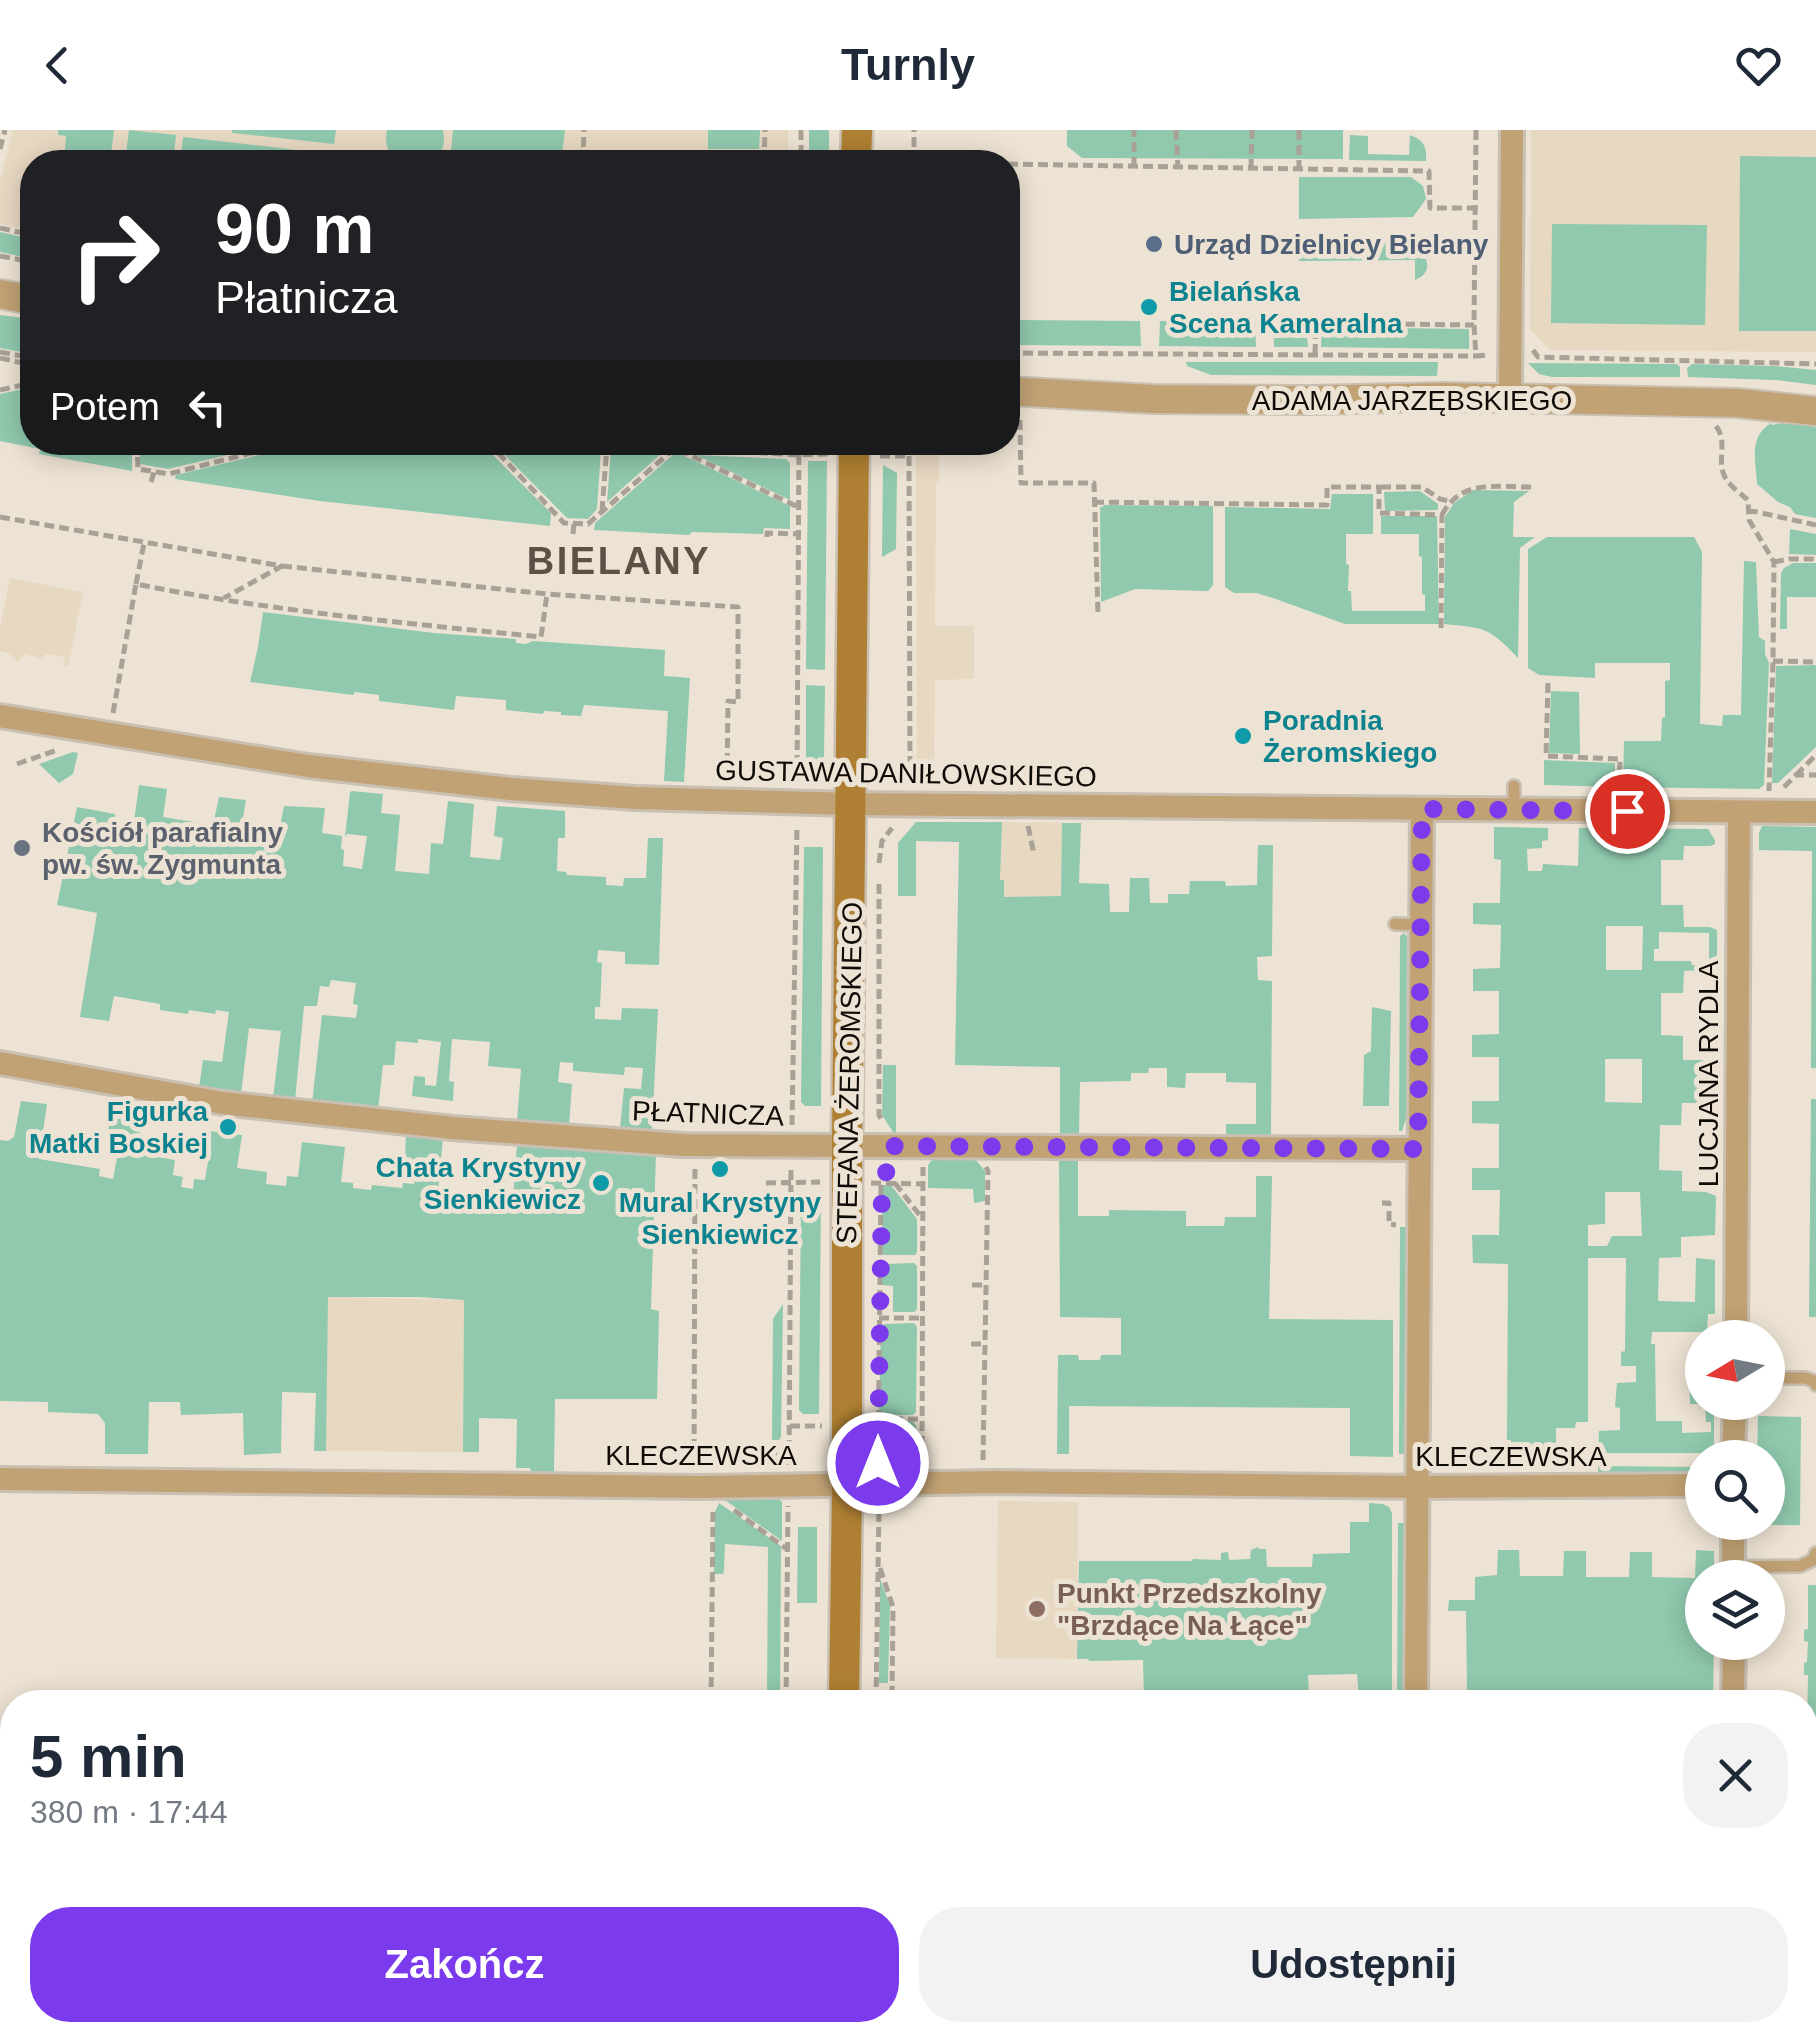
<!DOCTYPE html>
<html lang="pl">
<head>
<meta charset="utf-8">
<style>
  :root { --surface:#fff; --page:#f2f2f3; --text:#1f2937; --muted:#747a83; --accent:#7c3aed }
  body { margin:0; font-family:Helvetica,sans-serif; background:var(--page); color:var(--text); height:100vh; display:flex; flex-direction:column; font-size:38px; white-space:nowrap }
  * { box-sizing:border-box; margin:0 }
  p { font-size:32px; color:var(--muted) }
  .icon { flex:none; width:55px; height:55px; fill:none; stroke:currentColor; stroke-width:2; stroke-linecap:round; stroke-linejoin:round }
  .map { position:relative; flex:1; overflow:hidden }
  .details { position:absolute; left:0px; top:1560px; width:1818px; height:352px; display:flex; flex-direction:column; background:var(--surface); border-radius:40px 40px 0 0; box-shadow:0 5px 25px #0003 }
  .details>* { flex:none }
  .hud { position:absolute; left:20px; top:20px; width:1000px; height:305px; border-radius:40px; box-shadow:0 5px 25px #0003; background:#202124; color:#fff; overflow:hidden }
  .needle { width:65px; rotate:260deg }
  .fabs { position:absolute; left:1685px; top:1190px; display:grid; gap:20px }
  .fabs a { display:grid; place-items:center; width:100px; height:100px; border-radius:50%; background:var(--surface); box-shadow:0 5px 25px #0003; font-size:50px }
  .pin { position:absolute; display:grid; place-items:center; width:85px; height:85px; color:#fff; margin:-42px; border:5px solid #fff; border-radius:50%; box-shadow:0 2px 10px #0007 }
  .me { position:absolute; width:110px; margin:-55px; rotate:0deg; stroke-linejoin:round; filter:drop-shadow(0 0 8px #0008) }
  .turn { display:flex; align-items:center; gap:35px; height:210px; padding:0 30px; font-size:45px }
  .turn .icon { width:130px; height:130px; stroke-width:2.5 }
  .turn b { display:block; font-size:70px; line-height:85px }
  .then { display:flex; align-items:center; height:95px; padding:0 30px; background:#0003; gap:20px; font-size:38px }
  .round { display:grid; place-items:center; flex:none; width:105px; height:105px; border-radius:40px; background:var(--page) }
  .headline { display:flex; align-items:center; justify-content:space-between; height:170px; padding:0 30px }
  h1 { font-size:60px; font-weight:600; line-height:75px }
  .primary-button { display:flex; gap:20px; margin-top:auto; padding:20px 30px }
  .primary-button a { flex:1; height:115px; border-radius:40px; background:var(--accent); color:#fff; font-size:40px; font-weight:600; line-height:115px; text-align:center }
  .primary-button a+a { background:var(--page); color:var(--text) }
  header { display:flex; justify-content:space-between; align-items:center; height:130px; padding:0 30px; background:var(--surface); font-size:45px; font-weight:600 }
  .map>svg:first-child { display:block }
  .built { fill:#e7d8c2 }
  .green { fill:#90c9ae; fill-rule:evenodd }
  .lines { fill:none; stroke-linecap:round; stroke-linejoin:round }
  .service-casing { stroke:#c9c0b3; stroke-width:16 }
  .minor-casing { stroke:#c9c0b3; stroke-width:28 }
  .tertiary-casing { stroke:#c9c0b3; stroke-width:32 }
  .secondary-casing { stroke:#c9c0b3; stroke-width:35 }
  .path { stroke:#a9a196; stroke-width:5; stroke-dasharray:10 5; stroke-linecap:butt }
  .service { stroke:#c1a274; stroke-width:11 }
  .minor { stroke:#c1a274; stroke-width:22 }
  .tertiary { stroke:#c1a274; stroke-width:28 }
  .secondary { stroke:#af8033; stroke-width:30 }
  .route { stroke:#7c3aed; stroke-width:18; stroke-dasharray:0 32.4 }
  .service-dot { fill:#5c6f8a; stroke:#ede3d4; stroke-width:4 }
  .culture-dot { fill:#0f9aa8; stroke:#ede3d4; stroke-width:4 }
  .worship-dot { fill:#6b7280; stroke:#ede3d4; stroke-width:4 }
  .education-dot { fill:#8d6e63; stroke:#ede3d4; stroke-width:4 }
  .labels { text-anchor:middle; stroke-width:10; stroke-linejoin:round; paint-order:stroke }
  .service-label { font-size:28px; font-weight:bold; fill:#4e5e75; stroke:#ede3d4; text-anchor:start }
  .culture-label { font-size:28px; font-weight:bold; fill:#0d838f; stroke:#ede3d4; text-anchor:start }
  .street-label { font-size:28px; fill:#0f0b07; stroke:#ede3d4 }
  .worship-label { font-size:28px; font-weight:bold; fill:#5b616d; stroke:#ede3d4; text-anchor:start }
  .education-label { font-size:28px; font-weight:bold; fill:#785e54; stroke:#ede3d4; text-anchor:start }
  .district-label { font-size:38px; font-weight:bold; letter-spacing:2.5px; fill:#5b5245; stroke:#ede3d4 }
</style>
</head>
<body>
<header><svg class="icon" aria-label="back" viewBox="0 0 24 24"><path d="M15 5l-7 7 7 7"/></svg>Turnly<svg class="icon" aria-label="heart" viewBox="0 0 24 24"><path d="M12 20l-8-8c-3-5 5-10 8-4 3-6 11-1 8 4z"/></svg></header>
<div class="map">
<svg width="1816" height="1911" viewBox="0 0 1816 1911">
  <rect width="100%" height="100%" fill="#ede3d4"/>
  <path class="built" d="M13,0H788V32H32V101L0,94V51Z
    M1531,0H1816V222L1550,220L1530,199Z
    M916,313H939V351L936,352L935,496H974V549L935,550L934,652L920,651L917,647Z
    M10,448L83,462L68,537L64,536L65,527L46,524L41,529L25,524L17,532L8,523L0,521V498Z
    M1002,692L1062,693L1061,766L1003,767L1004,751H1000Z
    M327,1167L464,1170L463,1322L326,1321Z
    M998,1371L1078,1372L1077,1529L996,1528Z
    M1190,1900H1661L1655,1911H1190Z"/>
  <path class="green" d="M58,0H114L110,32H64L66,6L58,5Z
    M129,0L176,5L173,32H125Z
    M232,0H336L334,14L232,3Z
    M387,0H443C446,13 442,24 432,32H398C388,24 384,13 387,0Z
    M453,0H565L561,32L450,31Z
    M708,0H760L759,19H708Z
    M809,0H829V32H809Z
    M1067,0H1343V29L1082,28L1067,16Z
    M1350,5L1368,6V24L1409,25L1410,5C1424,10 1427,17 1426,31L1349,30Z
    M183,7L341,25L340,32H180Z
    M1740,26L1816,27V201H1739Z
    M1299,47H1411L1423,56L1426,69L1413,87L1299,89Z
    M1552,94L1707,95L1705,195L1551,193Z
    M0,102L32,109V129L0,122Z
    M1300,112L1407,113C1425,119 1438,141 1415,150V130L1299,131Z
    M0,185L32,189V224L0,218Z
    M1008,190L1140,191L1141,216L1008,215Z
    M1160,191L1255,192L1256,217L1159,216Z
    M1273,192H1306L1308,217H1274Z
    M1322,197L1469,199V219L1321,217Z
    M1186,232H1438L1437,246L1211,245L1187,236Z
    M1528,233L1677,234L1680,237V247H1552L1539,244Z
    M1692,234L1775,236L1816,240V255L1775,250L1688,247L1687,238Z
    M32,257V312L132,313V341L39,324L40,319L0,311V264Z
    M1771,293L1772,295L1782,293L1816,296V388L1795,384L1790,377L1778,372L1757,354C1756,331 1748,307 1771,293Z
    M140,313V312L278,313L168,339L140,334Z
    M309,313H481L551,383L550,396L320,371L175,349L176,345Z
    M493,313H534L601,319L597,379L588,389L567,388Z
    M611,319L662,323L607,372Z
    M676,322L790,376V399L764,398L763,404L692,402L689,405L594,400L595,393Z
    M696,325L786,329L790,333V370Z
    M808,331H827L825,540L806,539Z
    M883,335L897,343L896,419L882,427Z
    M1473,360L1529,361L1514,372L1513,407H1535L1520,418L1518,528C1489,497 1485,498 1444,494L1445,387L1454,373Z
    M1420,361L1438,374V380L1385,381L1384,362Z
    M1332,364H1373V404H1346V434L1349,435L1348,461H1351L1352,481H1425V465L1422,464V427L1419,426V404H1381V386H1437L1439,494H1345L1273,468L1256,463H1234L1225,457V377L1330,379Z
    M1105,375L1213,376V455L1208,461L1135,459L1101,472L1100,378Z
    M1790,399L1816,404V425L1789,424Z
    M1547,407H1694L1702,422L1700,594L1722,596L1723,585H1741L1744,431L1756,432L1759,507L1765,511V524L1769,533L1764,655L1759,659L1623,657L1624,611H1661L1662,588L1665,587V551L1670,550V533H1595V548L1539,545L1528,538V419Z
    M1793,433H1816V467H1787V499H1780L1781,443L1784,438Z
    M263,482L434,503L516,509V513L526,514L533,511L665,520L664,546L690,548L684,652L664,651L668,581L584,575L581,586L561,585V582L544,581L543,584L506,580V570L456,566L454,580L379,571V565L355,562L353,565L250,552L258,517Z
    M1816,535V617L1778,653H1772L1776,536Z
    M806,555L825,556L824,630H806Z
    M1551,561L1579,562L1580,624L1549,623Z
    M73,622L78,623L73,644L59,653L39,634Z
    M1544,630L1615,633V657L1544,655Z
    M139,655L167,659L163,687L213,695L219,667L246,670L240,707L277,713L284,676L325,678L322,703L342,706L341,719L344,720L343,736L362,739L367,706L347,704L345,707L350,662L352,661L383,664L381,683L400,685L395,741L429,744L431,713L443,714L448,671L474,674L470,727L500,730L503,708L494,706L497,676L565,681V708H558L557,741L566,742L567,745L606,747V755L623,756L624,748H646L648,708H663L659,835L625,834V822L598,820L597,832L602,833L600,877H595V889L621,890L622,878L658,879L652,1000L620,998L624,958L641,959L643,938L625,937L624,945L573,941V933L560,932L558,952L572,954L569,996L517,992L521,939L488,936L490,912L452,909L449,951L454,952L453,971L412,966L414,946L425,947V955L436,956L441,912L418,909V913L396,911L394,935H383L378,980L312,973L322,885L356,888L358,875L353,874L356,853L331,850L329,857L320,856L317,876H304L295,971L273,968L281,901L249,898L241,964L199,958L203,930L222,932L229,882L216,880L215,884L189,880L188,884L160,880V874L114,866L109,891L80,887L97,783L57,775L77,677L115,684L114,694L118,702L126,704L133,699Z
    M916,692H1002L1000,750H1004V767L1061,766L1062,693H1081L1079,753L1109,754L1110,782H1129L1130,748H1149L1150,773H1168V764H1189L1190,751H1225L1226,756L1257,755L1258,715H1273L1272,826L1257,827L1258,850L1272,851L1271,1005H1226V994H1256V953L1226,952V943H1186L1185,958L1167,957V938H1149L1148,943H1131V951L1080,952L1079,1004H1060V937L955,935L959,712L916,711V766H898V713Z
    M1762,696L1816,697V938H1811L1812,721L1759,720V703Z
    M1494,697L1548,698V710L1542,711V718L1527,719L1528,741H1542L1543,734L1578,736L1579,698L1708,699L1715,710V714L1710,716H1684L1683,730H1661V775H1683L1684,797H1710L1717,800V839L1684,841L1683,863H1661V905L1683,906V930H1708L1716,933V969L1708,973H1682L1681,995H1660L1659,1040L1682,1041V1061L1706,1062L1716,1066L1715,1105L1681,1107V1127L1659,1128L1658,1171L1695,1172L1696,1128L1715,1130V1184H1708L1707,1202H1652L1651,1214H1655L1656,1291H1682V1303L1711,1302V1292H1706L1705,1274H1690L1689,1230H1694L1695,1216H1702V1272L1714,1273V1317L1705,1323H1598L1599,1301L1620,1300V1278L1615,1277L1617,1253L1636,1252V1236H1621V1222L1625,1221L1626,1128H1588V1292H1576L1575,1298H1556V1323L1511,1322V1310H1507L1508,1134L1473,1133L1472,1105H1499L1500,1060H1472V1038H1499V994L1472,993V971H1499V927H1472V905L1499,904V861H1473V839L1500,838L1501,795L1473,794V773H1500L1501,730L1494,729ZM1606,796H1643L1642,840H1606ZM1659,802L1709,803V835H1692L1691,831H1654V819H1659ZM1605,929H1642V973L1605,972ZM1605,1062H1640L1642,1106H1612L1607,1116H1588V1095L1605,1094Z
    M804,717H823L821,976H805L801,972Z
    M1404,803L1407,806L1406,989L1402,1001H1399L1400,806Z
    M1372,877L1391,881L1389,976H1363L1364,925L1371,921Z
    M883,935H896V1003L893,1002L882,985Z
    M1811,969H1816V1187H1809Z
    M21,971L47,974L39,1029L100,1039L99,1046L113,1049L120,1011L107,1008L111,985L142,990L137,1023L175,1030L173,1045L183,1047L181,1057L193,1059L194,1049L205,1050L209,1025L196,1023L201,1000L242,1005L237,1038L267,1042L266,1054L286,1056L287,1046L298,1047L302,1012L345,1017L341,1052L353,1053V1058L371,1060L372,1055L402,1058L403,1053L414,1054L417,1031L405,1029L406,1005L443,1008L438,1062L513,1068L517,1014L656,1024L651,1179L659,1181L657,1269H555L554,1342L531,1341L530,1338H516L517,1289L479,1288V1322H463L464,1170L418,1167H328L326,1321H314L316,1263L282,1262L281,1323L244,1325L243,1283L181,1285L180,1272H149L148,1324H105V1293L98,1284L48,1282V1272L0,1271V1010L8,1011L14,1007Z
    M932,1030H976L985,1041V1071L974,1073L973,1059L928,1058V1035Z
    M1059,1030H1078V1086H1109V1080L1186,1081V1096H1224L1225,1087H1256V1046H1272L1269,1189L1393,1190V1327L1350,1326V1278L1069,1276V1324H1057L1058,1225H1078L1079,1230H1100L1101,1225H1121V1188L1060,1187Z
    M883,1055H891L917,1089V1122L915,1125H884L882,1123Z
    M803,1064L821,1065L819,1284H803L799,1280L801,1066Z
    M1400,1097H1406L1405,1324H1399Z
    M914,1133L917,1136V1179L914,1182H893V1156L882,1155V1137L884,1134Z
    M783,1174L781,1307L779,1310H772L773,1189Z
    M914,1193L917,1197L916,1282L913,1285H883L879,1282L881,1197L884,1194Z
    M1758,1286L1801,1287L1800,1395H1756V1393L1768,1392V1328L1757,1327Z
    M883,1291L913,1292L916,1296V1329H906L880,1307V1295Z
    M1598,1336L1702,1337V1346L1598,1345Z
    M729,1369L780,1370L782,1372V1411L725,1370Z
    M719,1373L781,1416L780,1572H767L768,1417L725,1414L724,1441L723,1444H714L715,1382Z
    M1369,1373L1383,1374L1389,1377L1392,1383V1572H1352L1359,1569L1357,1544L1308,1545L1309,1568L1312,1569V1572H1144L1143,1530L1089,1531L1088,1529H1077L1079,1431H1192L1193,1429L1221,1430V1423L1228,1422L1229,1430L1250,1429L1251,1420L1258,1417L1259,1419H1266L1267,1437H1312L1313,1424L1350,1423V1392H1369Z
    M1398,1393H1405L1404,1572H1397Z
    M798,1397H817V1473H797Z
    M1498,1420H1519L1520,1446H1563L1564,1421H1586V1447H1629L1630,1422H1652V1447L1695,1448L1696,1420L1714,1421V1447L1702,1448V1512L1714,1513L1713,1572H1436V1560L1440,1562L1467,1561L1466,1481H1448L1449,1470H1475V1447L1497,1445Z
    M880,1449L890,1475L888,1553H879Z
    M1808,1455H1816V1691H1805L1806,1673H1811V1661L1806,1660L1808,1545H1804V1533L1807,1532L1808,1512L1804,1511V1500L1808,1499Z
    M112,1900H207V1911L112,1908Z
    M316,1900H435V1911H332Z"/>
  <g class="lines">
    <g class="service-casing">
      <path id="service" d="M1514,656V680
        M1395,794L1421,795
        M1768,1248H1805L1814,1251L1816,1255
        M1733,1437L1800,1436L1813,1430L1816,1423
        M1230,1911L1231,1900
        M1592,1911V1900"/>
    </g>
    <g class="minor-casing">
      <path id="minor" d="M1510,268L1512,0
        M0,586L308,636L511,659L635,668L851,674L1816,682
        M0,933L223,973L453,998L683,1015L1418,1019
        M1736,1208L1739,682
        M1733,1328L1735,1272
        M0,1349L700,1357L995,1352L1417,1357L1702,1355
        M1733,1392V1448
        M1416,1572L1422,679
        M1733,1572L1734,1512
        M0,1713H12
        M1805,1725L1816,1724
        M504,1900V1911
        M36,1911V1900"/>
    </g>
    <g class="tertiary-casing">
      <path id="tertiary" d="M0,164L32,170
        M1008,261L1153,269L1310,270L1445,267L1738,273L1816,281"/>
    </g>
    <g class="secondary-casing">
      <path id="secondary" d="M856,32L857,0
        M844,1572L847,1355V1016L854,312
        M842,1911V1900"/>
    </g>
    <path class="path" d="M801,0V32
      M1176,0L1178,38
      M1476,0L1474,195L1476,226L1487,225
      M0,19L5,0
      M583,32L584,0
      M764,32L765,0
      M914,32V0
      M1008,34L1429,41L1430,78H1475
      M1134,37V0
      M1251,39L1252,0
      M1299,40V0
      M0,98L32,105
      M0,126L32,132
      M1533,220L1538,227L1816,234
      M0,222L32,228
      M1008,223L1476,226
      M1315,224L1316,193L1474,195
      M0,228L32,235
      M0,260L32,253
      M1008,290H1023
      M1020,290L1021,353H1094L1098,484
      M1716,296C1728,311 1717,329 1724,345C1728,355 1740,363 1748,370L1749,390L1774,432L1773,531L1769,661
      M137,312L138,339L169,344L294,312
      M488,312L564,393L588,394L675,318L798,377
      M578,312L799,325L828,324
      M678,312L799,318
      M880,326H909L910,312
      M909,326L910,652
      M151,352L154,342
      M1381,357H1422L1440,369L1449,371
      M1094,372L1327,375V357H1379V383L1442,385L1441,501
      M1748,380L1816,395
      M602,381L607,315
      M1442,385C1461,347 1500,358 1536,357
      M0,387L282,436L224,468
      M573,404L574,393
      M767,407V403L798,404
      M1774,432L1789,429H1816
      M282,436L547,464L738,477V572L728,571L727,650
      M136,454L144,413
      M1773,531L1816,532
      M1548,553L1546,626L1620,629L1619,659
      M113,583L136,454C270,481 405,493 541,507L547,464
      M17,634L57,620
      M1796,645L1816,625
      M797,650L799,312
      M1784,657L1796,645H1816
      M1028,696L1034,724
      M879,733L882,711L892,698
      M879,754V985L883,992
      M792,995L797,696
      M766,1053L820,1052
      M871,1053L923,1054
      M895,1053L921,1087
      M1382,1073H1389V1094L1396,1095
      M972,1155H986
      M879,1188H921
      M971,1214H986
      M878,1289H922
      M790,1296H822
      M880,1313L903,1331
      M983,1330L988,1041L986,1037
      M922,1331L923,1037
      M753,1333L757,1322L789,1324
      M694,1334L695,1035
      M789,1335L791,1036
      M878,1335L881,1053L888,1037
      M734,1380L788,1420
      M880,1438L893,1477L892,1572
      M711,1572L713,1381
      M786,1572L788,1376
      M876,1572L879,1376
      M0,1600H4V1682
      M0,1682H12
      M1805,1696H1816
      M0,1744H12
      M1805,1760L1816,1761
      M0,1835L12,1836
      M108,1900V1911
      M310,1900L326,1911
      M439,1900V1911
      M587,1900L593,1911
      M878,1900V1911
      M210,1911V1900
      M272,1911V1900
      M693,1911V1909L742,1911
      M784,1911V1900"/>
    <use href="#service" class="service"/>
    <use href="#minor" class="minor"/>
    <use href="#tertiary" class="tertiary"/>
    <use href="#secondary" class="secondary"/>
  </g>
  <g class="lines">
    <path class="route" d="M878,1333L882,1053L889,1035V1016L1418,1019L1422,679L1627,681"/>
  </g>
  <circle class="service-dot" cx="1154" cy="114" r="10"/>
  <g class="culture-dot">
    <circle cx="1149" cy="177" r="10"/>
    <circle cx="1243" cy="606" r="10"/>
    <circle cx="228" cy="997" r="10"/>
    <circle cx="720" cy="1039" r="10"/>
    <circle cx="601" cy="1053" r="10"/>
  </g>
  <circle class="worship-dot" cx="22" cy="718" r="10"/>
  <circle class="education-dot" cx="1037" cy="1479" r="10"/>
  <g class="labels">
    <g class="service-label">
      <text x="1174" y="124">Urząd Dzielnicy Bielany</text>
    </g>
    <g class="culture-label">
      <text x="1169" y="171">Bielańska<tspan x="1169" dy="32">Scena Kameralna</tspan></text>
      <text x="1263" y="600">Poradnia<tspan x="1263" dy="32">Żeromskiego</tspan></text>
      <text x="208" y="991" text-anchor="end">Figurka<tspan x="208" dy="32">Matki Boskiej</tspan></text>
      <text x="581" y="1047" text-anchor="end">Chata Krystyny<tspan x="581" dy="32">Sienkiewicz</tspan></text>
      <text x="720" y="1082" text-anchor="middle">Mural Krystyny<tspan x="720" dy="32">Sienkiewicz</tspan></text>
    </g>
    <g class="street-label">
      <text x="1412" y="280">ADAMA JARZĘBSKIEGO</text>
      <text transform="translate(906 643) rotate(1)" y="10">GUSTAWA DANIŁOWSKIEGO</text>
      <text transform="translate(849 943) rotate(-89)" y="10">STEFANA ŻEROMSKIEGO</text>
      <text transform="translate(1708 944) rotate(-90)" y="10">LUCJANA RYDLA</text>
      <text transform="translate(708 983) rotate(2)" y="10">PŁATNICZA</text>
      <text x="701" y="1335">KLECZEWSKA</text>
      <text x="1511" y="1336">KLECZEWSKA</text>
    </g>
    <g class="worship-label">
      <text x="42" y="712">Kościół parafialny<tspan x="42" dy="32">pw. św. Zygmunta</tspan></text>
    </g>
    <g class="education-label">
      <text x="1057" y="1473">Punkt Przedszkolny<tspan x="1057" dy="32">"Brzdące Na Łące"</tspan></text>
    </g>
    <g class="district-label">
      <text x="619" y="444">BIELANY</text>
    </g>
  </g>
</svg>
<div class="fabs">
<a><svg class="needle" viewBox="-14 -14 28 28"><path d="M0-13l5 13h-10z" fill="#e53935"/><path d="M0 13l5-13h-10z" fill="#747a83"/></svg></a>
<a><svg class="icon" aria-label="search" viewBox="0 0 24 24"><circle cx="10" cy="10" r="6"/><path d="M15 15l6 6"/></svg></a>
<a><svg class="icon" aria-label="layers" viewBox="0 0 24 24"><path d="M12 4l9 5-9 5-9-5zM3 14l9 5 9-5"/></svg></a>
</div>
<div class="pin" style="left:1627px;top:681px;background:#d93025"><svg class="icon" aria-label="arrive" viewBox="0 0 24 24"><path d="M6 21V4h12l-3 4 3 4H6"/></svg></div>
<svg class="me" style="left:878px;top:1333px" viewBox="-20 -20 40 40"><circle r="17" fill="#7c3aed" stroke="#fff" stroke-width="3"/><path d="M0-11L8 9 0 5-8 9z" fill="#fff"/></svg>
<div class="hud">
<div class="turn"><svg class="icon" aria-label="right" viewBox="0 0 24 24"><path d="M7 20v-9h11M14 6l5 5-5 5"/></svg><div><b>90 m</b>Płatnicza</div></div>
<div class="then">Potem<svg class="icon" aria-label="left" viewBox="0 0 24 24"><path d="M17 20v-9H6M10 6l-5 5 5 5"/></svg></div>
</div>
<section class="details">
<div class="headline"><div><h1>5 min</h1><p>380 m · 17:44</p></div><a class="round"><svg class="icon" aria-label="close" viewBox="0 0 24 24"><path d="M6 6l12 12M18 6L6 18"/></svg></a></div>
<div class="primary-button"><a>Zakończ</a><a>Udostępnij</a></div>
</section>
</div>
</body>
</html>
